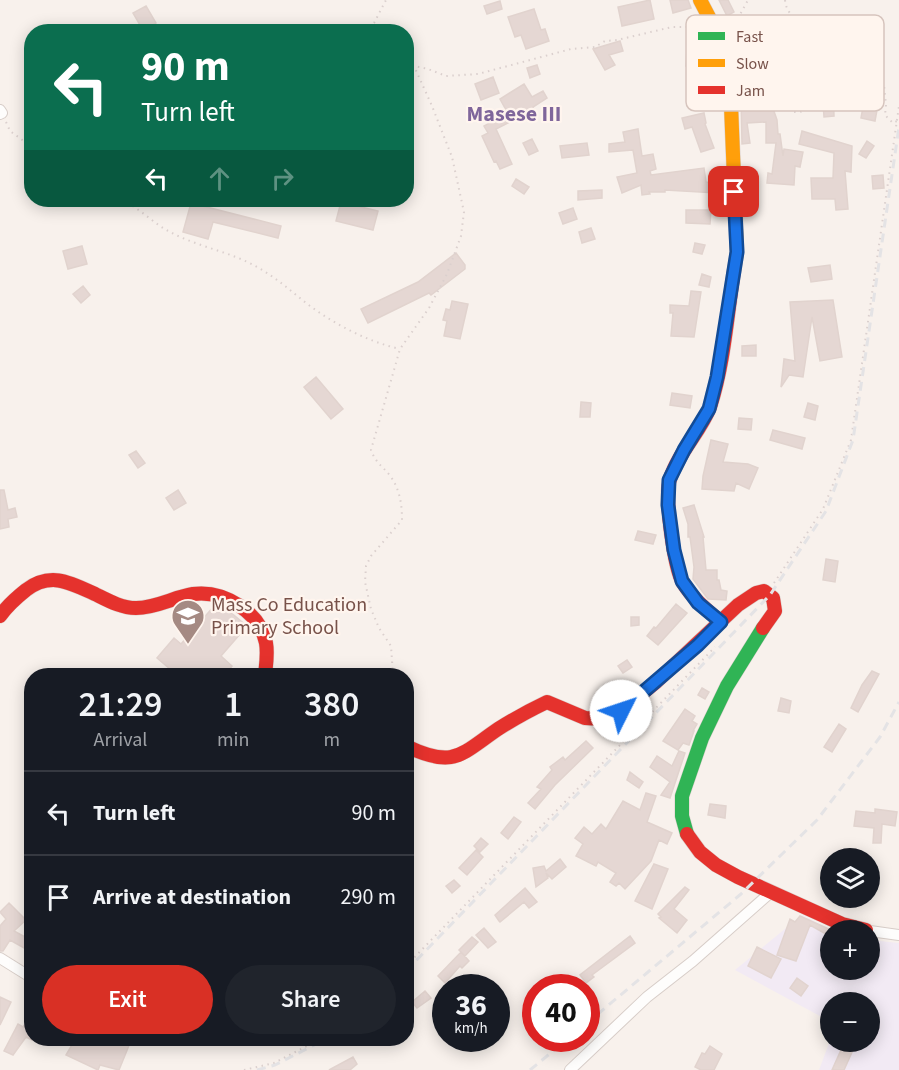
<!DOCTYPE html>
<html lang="en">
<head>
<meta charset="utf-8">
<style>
  :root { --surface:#171b24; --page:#20242c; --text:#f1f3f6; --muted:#9ea1a6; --line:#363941; --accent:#d93025 }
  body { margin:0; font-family:"Source Sans 3",sans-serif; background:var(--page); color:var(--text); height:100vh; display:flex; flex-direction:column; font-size:22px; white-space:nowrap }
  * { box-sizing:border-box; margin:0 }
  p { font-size:20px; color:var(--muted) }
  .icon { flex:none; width:33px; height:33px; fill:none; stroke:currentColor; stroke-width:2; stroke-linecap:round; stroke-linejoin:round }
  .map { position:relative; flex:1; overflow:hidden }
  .drawer { position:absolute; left:24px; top:668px; width:390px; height:378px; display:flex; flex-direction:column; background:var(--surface); border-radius:24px; box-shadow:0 3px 15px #0003 }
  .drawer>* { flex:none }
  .banner { position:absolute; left:24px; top:24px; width:390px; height:183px; border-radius:24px; box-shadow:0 3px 15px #0003; background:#0b6e4f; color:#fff; overflow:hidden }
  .fabs { position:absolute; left:820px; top:848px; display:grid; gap:12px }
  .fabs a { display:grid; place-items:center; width:60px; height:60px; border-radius:50%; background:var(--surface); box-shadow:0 3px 15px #0003; font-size:30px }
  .speed { position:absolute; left:432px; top:974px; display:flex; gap:12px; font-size:30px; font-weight:700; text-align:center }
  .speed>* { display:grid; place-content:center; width:78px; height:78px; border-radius:50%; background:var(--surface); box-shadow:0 3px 15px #0003; line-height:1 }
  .speed small { font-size:15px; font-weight:400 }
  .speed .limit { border:9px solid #d22; background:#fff; color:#111 }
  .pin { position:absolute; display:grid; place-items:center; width:51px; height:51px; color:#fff; margin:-26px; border-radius:12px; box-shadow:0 3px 9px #0006 }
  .me { position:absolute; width:66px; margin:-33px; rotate:49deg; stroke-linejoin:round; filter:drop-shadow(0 0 4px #0008) }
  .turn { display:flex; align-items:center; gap:21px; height:126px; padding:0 18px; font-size:27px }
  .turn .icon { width:78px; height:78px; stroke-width:2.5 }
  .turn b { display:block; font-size:42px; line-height:51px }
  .lanes { display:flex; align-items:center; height:57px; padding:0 18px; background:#0003; justify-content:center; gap:30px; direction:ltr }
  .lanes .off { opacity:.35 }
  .eta { display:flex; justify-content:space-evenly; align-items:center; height:102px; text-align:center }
  .eta b { font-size:36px; font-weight:600; line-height:42px }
  .action { display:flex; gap:12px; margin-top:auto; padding:12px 18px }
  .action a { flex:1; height:69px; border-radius:36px; background:var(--accent); color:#fff; font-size:24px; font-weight:600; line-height:69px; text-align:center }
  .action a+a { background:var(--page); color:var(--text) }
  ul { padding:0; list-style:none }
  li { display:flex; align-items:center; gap:18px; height:84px; padding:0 18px; border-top:2px solid var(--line) }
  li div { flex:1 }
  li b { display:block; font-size:22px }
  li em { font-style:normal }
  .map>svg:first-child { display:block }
  .education { fill:#f2eaf4 }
  .building { fill:#e5d7d3; stroke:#e1d3ce; stroke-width:1.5 }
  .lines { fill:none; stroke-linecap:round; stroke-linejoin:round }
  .street-casing { stroke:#d7cdc8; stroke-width:12 }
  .fast-casing { stroke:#d9ceca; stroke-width:15 }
  .slow-casing { stroke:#d9ceca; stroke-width:15 }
  .jam-casing { stroke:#d9ceca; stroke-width:15 }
  .path { stroke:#dbd0ce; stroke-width:2; stroke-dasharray:1.5 4.5; stroke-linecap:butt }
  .street { stroke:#fefdfc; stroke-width:10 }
  .fast { stroke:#30b455; stroke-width:14 }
  .slow { stroke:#ff9f0a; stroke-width:14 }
  .jam { stroke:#e5322d; stroke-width:14 }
  .rail { stroke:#e4e3e5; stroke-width:3; stroke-dasharray:9 6; stroke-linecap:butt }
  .route-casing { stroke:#114b97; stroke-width:15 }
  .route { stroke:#1a73e8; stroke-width:10 }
  .labels { text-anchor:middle; stroke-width:4.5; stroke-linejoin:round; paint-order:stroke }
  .poi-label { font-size:20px; fill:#78524a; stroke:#fff5ee; text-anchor:start }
  .quarter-label { font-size:22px; font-weight:bold; fill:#7f669b; stroke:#fff5ee }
  .key { fill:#fff5ee; stroke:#d6c4bd; stroke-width:1.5 }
  .key-label { font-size:16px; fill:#78524a }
</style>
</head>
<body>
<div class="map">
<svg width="899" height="1070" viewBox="0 0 899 1070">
  <rect width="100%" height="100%" fill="#f8f1ec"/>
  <path class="education" d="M802,915L832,930L831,969H870V940L899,943V1070H819L831,1038V1041H870V1002H831V1022L735,970Z"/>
  <path class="building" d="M650,0L654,19L622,26L618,7Z
    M670,0H688L691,8L673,13Z
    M719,0H728L734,12L727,16Z
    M500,1L502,9L487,14L484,6Z
    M146,6L156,23L151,26L153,29L148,32H144L133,13Z
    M534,9L541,30L545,29L549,41L526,49L521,35L515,37L508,17Z
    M702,25L712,49V67L686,66L688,32H695L694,27Z
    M620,41L623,51L609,55L615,65L605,70L593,49Z
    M537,65L540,74L530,78L527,68Z
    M493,77L499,93L481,100L475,84Z
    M524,84L532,97L543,91L547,98L533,107L534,110L511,119L500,99Z
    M867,85L881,88L875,121L861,118Z
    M822,87H833L834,116L824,117Z
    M755,96V98L769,97L777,120L778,134H780L783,156L784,149L803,152L800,167L795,166L794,185L767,183L768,173L772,174L776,143H766V122L747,123L750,143L742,144L741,97Z
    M704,113L706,123L705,124L714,148L701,152L692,127L685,129L682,118Z
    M506,114L510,122L496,129L512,164L500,169L496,161L494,162L482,136L488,133L484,126Z
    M638,129L642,156L653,154L656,169L650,171L651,175L704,168L706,182L718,183L717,193L665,190V192H649L650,194L642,195L641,185L622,193L617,177L637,173L633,150L609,152V144L625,142L623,132Z
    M802,131L852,146L851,172L845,171L848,209L836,210L835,199H812L811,178H833L834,153L799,144Z
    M532,139L538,151L529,155L523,143Z
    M867,141L874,146L866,158L859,154Z
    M587,143L589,155L562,158L560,146Z
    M883,175L884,188L873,189L872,176Z
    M516,179L529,187L524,194L512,186Z
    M602,190V198L578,200V191Z
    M341,202L378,211L373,230L336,221Z
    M191,203L281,226L278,238L213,222L208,239L183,232Z
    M573,208L577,219L563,224L559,213Z
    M686,210H711L710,224L686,223Z
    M591,228L595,239L582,243L579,232Z
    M695,243L705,245L702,254L693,252Z
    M82,246L87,264L68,269L63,251Z
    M456,253L465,265V269L431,295L429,293L368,323L361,309L418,282Z
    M830,265L832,279L811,282L808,268Z
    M702,274L711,277L709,287L699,285Z
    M83,286L90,295L81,303L73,294Z
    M691,291L701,292L694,337L671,336L673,313H670V305L689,306Z
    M833,300L842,357L820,361L812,317L803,377L789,375L781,387L784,359L795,361L790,302Z
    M452,301L468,304L460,339L444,336L447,321L443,320L446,309L450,310Z
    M756,345V356H742V346Z
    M316,377L343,409L331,419L304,387Z
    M672,393L692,396L690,408L670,405Z
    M581,402L591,403L590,417H580Z
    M808,403L818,406L815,420L804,417Z
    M739,418L752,419L751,430L738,429Z
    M773,430L805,438L802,449L770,440Z
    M711,440L728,444L723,462L748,464L758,468L749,489L736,483L734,491L702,489L703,476Z
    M136,451L145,463L138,468L129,455Z
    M0,490H4L8,510L15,508L17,517L8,519L9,527L0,529Z
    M178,490L186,503L174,510L166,498Z
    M694,505L704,537H703L706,570H717V580H719L721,590L727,591L726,600L708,599L693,579L694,567L690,537H688V524L683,508Z
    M638,531L656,535L653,544L635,540Z
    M826,559L838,561L835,582L823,580Z
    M676,604L687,613L658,645L647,636L654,627L656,628Z
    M215,605L230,612L247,626L221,656L232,666L225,675H177L157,658L174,638L181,644Z
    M631,617H639V625L631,626Z
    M627,660L632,667L623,673L618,666Z
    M872,671L879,674L858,712L851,708L862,685Z
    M702,688L709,692L705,699L698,695Z
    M781,698L791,701L789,713L778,711Z
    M685,709L695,716L692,721L697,724L693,731H694L689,745L683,743L678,750L663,741Z
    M839,724L846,729L832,752L824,747Z
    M586,741L593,748L555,785L535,809L528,803L541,789L537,787L552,770L550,767L563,757L565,760Z
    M679,751L685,753L670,798L661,795L670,782L650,767L657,756L672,766Z
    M630,772L643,782L639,788L627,780Z
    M646,793L656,796L647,822L672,833L667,844L659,840L651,861L625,889L619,883L616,886L610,882L616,873L598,862L596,866L576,856L583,844L575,838L584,827L592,834L601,824L606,829L623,801L640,810Z
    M710,804L726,806L725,818L708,815Z
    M875,809L897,812L895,826L882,824L881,843H873L874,828L854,826L856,811L875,813Z
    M514,817L521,822L508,839L501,833Z
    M481,838L488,844L480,852L474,846Z
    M476,850L483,857L467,875L459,868Z
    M560,859L566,867L552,879L546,873L548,878L536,887L533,868L544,866L546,871Z
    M654,864L668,869L652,909L635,901Z
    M454,880L460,886L452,893L446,886Z
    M685,887L689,890L674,909L687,920L677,933L659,918L661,917L658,914Z
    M525,888L537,902L529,908L524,902L500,922L499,921L495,915Z
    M9,903L26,920L14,931L29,939L24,948L10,940L3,951H0V926L6,919L0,912Z
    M800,916L831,930V937L810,925L796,961L777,955L790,919L795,922Z
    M484,928L496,942L488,948L476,935Z
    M630,936L635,943L592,975L594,977L586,983L580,975Z
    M472,937L478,942L465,956L459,950Z
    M757,947L781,959L771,978L748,966Z
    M461,952L469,961L462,968L460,966L445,983L438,976Z
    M797,978L808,986L801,996L790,988Z
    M425,991L431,998L417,1008L412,1002Z
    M0,997L11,1002L0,1025Z
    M32,1014V1040L26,1037L13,1055L4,1051L18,1024L23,1027Z
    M76,1038H132L119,1070L100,1065L98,1070L66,1055Z
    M845,1041H857L844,1070H832Z
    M710,1046L722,1054L714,1070H701L695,1067L702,1053L705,1054Z
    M353,1057L357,1064L350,1070H329Z"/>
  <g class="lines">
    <g class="street-casing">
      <path id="street" d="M0,110L2,113L0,114
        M870,931L899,935
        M0,958L32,978
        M570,1070L647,997L693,961L770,893"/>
    </g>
    <g class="fast-casing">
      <path id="fast" d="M687,834L682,816V796L702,738L727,686L763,628"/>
    </g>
    <g class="slow-casing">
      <path id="slow" d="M700,0L722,42L730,81L737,252L734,271"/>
    </g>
    <g class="jam-casing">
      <path id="jam" d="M0,616C7,606 16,598 26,590C51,571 71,583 97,595C109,601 122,608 136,608C156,608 174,597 193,594C224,590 260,612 266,643C268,654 266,665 265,675
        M721,622C707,610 693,599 683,583C674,567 664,496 670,479C678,453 701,431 710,407C724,364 727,316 734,271
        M406,746C454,769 460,755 498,729C514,719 530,710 547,702L585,718L602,719L613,717L656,682L738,605L756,593L764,591L773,598L775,611L763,628
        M687,834L700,852L716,865L738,877L842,924L866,930"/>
    </g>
    <path class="path" d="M785,0C786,10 791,15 798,22
      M732,29L748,0
      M366,32L374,23L386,0
      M731,32L741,22L757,32L771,31L790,33
      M406,67L414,66L428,69L446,76L478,74L571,49L595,47L605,41L617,40L672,27H693L699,23
      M744,89L762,95L774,92C786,107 794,122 812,104L810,92L799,85L814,82L822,68L844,75L855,81L884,85L886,105L885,115L893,123L899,120
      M6,122L10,131L32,147
      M122,200C141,209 155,225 172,233C199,247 231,252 257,267C275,277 290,290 306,303C334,324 366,341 400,349
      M774,583L823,509L851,440L899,106
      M393,675L391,646L379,628L371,609L365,582L366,566L371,556L402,520C402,505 400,490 391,477C384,467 376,464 371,450L400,349L429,308L447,274L461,236L464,212L452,157L432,106L414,66
      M406,966L715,647
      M244,1070L274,1063L322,1038"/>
    <use href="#street" class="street"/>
    <use href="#fast" class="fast"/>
    <use href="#slow" class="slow"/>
    <use href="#jam" class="jam"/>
    <path class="rail" d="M406,971L770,595L826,511L853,440L899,127
      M586,1024L741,894L817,820L880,737L899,702
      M257,1070L275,1065L328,1038
      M530,1070L569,1038"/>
  </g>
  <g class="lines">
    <g class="route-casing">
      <path id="route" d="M621,711L698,645L721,622L698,603L682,581L674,550L668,505L669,480L684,450L709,409L717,377L737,252L734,192"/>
    </g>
    <use href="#route" class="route"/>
  </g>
  <defs>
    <g id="school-pin" transform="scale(1.725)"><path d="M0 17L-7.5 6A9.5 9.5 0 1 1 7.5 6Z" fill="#a58a83" stroke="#fff5ee"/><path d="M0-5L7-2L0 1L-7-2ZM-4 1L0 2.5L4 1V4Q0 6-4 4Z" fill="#fff"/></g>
  </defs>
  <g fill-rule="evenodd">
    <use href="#school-pin" x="188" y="616"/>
  </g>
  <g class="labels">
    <g class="poi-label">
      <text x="211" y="611">Mass Co Education<tspan x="211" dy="23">Primary School</tspan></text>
    </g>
    <g class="quarter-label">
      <text x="514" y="121">Masese III</text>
    </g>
  </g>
  <rect x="686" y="15" width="198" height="96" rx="9" class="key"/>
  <rect x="698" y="32" width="27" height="8" fill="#30b455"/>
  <rect x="698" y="59" width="27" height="8" fill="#ff9f0a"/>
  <rect x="698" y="86" width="27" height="8" fill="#e5322d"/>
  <g class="key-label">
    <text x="736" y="42">Fast</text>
    <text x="736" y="69">Slow</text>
    <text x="736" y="96">Jam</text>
  </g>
</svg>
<div class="fabs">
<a><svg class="icon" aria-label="layers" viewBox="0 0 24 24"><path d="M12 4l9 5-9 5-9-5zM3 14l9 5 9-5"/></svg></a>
<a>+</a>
<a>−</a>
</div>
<div class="speed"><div>36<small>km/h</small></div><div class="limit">40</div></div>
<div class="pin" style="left:734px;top:192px;background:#d93025"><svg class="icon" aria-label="arrive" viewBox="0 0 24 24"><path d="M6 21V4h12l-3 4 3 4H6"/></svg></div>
<svg class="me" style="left:621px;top:711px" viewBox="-20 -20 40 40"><circle r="19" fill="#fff"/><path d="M0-13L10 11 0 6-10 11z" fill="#1a73e8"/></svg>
<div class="banner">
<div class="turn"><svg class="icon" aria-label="left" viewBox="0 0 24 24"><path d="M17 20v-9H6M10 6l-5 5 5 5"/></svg><div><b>90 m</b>Turn left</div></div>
<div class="lanes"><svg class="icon" aria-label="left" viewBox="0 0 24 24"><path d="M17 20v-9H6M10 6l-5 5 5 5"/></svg><svg class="icon off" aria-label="ahead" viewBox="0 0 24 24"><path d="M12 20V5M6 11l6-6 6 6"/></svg><svg class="icon off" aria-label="right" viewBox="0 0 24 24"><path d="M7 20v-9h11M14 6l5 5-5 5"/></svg></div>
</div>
<section class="drawer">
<div class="eta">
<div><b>21:29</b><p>Arrival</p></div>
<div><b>1</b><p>min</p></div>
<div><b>380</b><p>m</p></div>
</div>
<ul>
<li><svg class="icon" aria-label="left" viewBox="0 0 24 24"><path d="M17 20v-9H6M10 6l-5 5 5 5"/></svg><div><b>Turn left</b></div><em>90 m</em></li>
<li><svg class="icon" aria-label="arrive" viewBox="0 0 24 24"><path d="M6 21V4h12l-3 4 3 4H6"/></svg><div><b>Arrive at destination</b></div><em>290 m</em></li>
</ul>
<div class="action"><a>Exit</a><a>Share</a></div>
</section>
</div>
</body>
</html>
